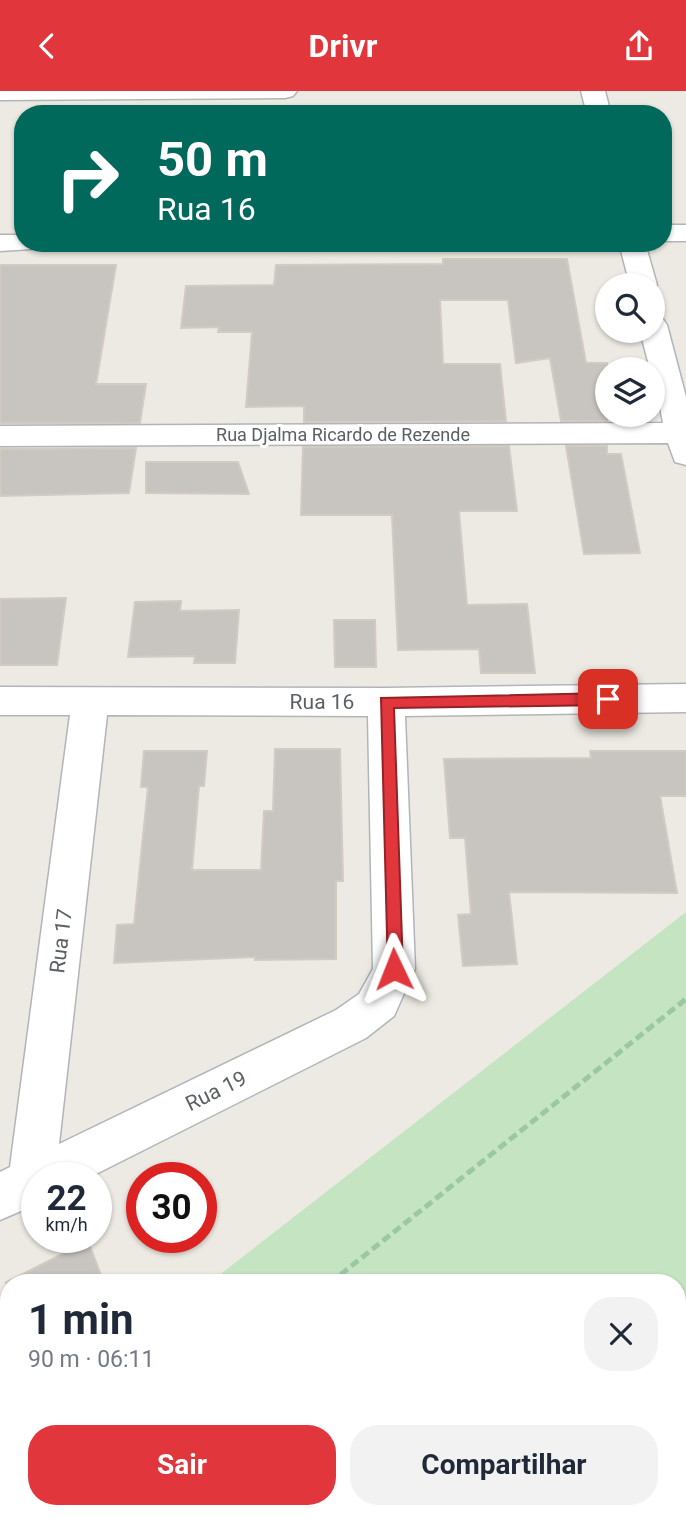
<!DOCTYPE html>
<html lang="pt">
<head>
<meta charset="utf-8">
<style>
  :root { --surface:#fff; --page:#f2f2f3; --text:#1f2937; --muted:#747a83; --accent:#e0363c }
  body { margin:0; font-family:Roboto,sans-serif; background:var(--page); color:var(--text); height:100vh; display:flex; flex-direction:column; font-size:26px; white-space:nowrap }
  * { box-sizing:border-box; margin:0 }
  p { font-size:23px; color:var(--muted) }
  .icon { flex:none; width:38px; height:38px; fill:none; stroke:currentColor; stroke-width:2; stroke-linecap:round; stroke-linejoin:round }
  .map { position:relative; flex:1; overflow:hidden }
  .details { position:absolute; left:0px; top:1183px; width:686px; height:245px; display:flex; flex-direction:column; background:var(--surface); border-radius:28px 28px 0 0; box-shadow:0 2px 5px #0004 }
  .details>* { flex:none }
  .top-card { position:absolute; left:14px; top:14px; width:658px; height:147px; border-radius:28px; box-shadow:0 2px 5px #0004; background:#00695c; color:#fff; overflow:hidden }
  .controls { position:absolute; left:595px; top:182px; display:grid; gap:14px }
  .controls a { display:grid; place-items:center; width:70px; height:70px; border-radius:50%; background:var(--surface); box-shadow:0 2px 5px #0004; font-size:35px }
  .speed { position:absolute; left:21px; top:1071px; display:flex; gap:14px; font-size:35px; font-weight:700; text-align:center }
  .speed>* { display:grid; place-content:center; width:91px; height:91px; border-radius:50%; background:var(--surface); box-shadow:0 2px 5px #0004; line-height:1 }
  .speed small { font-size:18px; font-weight:400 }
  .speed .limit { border:10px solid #d22; background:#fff; color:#111 }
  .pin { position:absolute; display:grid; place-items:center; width:60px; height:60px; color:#fff; margin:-30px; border-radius:14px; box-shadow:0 4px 10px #0006 }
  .me { position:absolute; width:77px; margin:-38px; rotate:358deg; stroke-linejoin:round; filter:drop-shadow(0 0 5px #0008) }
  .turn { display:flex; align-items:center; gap:24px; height:147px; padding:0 28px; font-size:32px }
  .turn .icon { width:91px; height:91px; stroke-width:2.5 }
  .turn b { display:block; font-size:49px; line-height:60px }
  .round { display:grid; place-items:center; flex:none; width:74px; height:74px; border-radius:28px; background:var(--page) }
  .headline { display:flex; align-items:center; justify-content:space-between; height:119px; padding:0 28px }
  h1 { font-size:42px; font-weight:700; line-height:52px }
  .button { display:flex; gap:14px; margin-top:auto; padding:14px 28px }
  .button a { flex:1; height:80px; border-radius:28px; background:var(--accent); color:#fff; font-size:28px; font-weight:700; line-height:80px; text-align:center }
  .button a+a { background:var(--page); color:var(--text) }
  header { display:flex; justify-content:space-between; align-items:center; height:91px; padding:0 28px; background:var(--accent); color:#fff; font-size:32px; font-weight:700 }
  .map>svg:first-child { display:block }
  .green { fill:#c5e4c1 }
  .building { fill:#c8c5c0; stroke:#d2cbc2; stroke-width:2 }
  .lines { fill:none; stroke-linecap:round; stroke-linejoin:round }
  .street-casing { stroke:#b1b5b8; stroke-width:3 }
  .path { stroke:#9cc7a3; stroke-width:5; stroke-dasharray:9 4.5; stroke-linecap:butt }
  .street { fill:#fff; fill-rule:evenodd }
  .route { fill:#e0363c; stroke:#922327; stroke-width:2 }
  .labels { text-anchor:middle; stroke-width:6; stroke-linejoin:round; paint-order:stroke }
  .far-street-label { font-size:18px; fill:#5b6063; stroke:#fff }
  .street-label { font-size:21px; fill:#5b6063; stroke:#fff }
</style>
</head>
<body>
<header><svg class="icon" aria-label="back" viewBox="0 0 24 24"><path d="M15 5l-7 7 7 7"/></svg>Drivr<svg class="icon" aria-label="share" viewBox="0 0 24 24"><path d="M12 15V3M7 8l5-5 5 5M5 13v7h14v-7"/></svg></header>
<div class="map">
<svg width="686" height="1428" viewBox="0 0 686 1428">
  <rect width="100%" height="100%" fill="#edeae3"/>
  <path class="green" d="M686,821V1428H0V1322L9,1317V1419H677V1192H209Z"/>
  <path class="building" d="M443,168H567L586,272H607V330H561L550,267L516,272L508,209H440L443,273H500L506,330L304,331V315L246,316L252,241H218L219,236L181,237L186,195L274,194L276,174L443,173Z
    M0,174H116L96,293H146L140,332H0Z
    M509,355L517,420H459L467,514L527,513L535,582H481L479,558L398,559L392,424H301L303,356Z
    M566,355H607V363H621L640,462L584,463Z
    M136,357L129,402L0,405V358Z
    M146,371H238L249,403L146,402Z
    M66,507L57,574H0V508Z
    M181,510L180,520L239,519L235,572H194L195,565L128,566L135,511Z
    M334,529H375L376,576H335Z
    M275,658H340L343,790H336V868L255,869V866L114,872L117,834L134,833L148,696H141L144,660H207L204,695H199L192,779H261L264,720H273Z
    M590,660H686V705H660L677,802L509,801L517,873L463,875L458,824L471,823L465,747H450L444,668L591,667Z
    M88,1150L104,1192H5Z"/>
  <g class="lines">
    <g class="street-casing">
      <path id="street" d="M0,0H297L293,5L285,7L0,9Z
        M581,0H605L611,23H587Z
        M663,134H686V150H663Z
        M0,144H23V152H36L32,158L0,160Z
        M619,152H645L657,194L653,200V194H630Z
        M653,226L663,228L667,234L686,306V374L675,371L668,352L0,355V335L663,332L653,278H650L640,240H653Z
        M686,593V621L405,625L415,878L394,925L366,947L88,1087H37V1113L0,1129V1081L10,1076L70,624H0V596L386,597ZM107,624L368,625L373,878L359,903L336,919L59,1053Z"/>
    </g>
    <path class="path" d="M330,1192L686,908
      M0,1392L9,1387"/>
    <use href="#street" class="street"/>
  </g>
  <path class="route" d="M608,602L616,608L608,614L394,617L403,878L394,886L388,883L381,607Z"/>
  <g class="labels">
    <g class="far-street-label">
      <text x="343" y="350">Rua Djalma Ricardo de Rezende</text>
    </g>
    <g class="street-label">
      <text x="322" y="618">Rua 16</text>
      <text transform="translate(61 850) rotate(-83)" y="7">Rua 17</text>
      <text transform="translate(216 1000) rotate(-26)" y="7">Rua 19</text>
    </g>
  </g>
</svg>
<div class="controls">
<a><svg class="icon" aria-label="search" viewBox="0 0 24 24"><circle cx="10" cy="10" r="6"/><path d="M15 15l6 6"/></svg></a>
<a><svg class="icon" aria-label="layers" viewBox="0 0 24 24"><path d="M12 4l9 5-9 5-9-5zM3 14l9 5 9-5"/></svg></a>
</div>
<div class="speed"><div>22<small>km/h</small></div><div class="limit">30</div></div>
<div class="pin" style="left:608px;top:608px;background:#d93025"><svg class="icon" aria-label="arrive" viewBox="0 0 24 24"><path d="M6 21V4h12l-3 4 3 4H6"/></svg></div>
<svg class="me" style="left:394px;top:878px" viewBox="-20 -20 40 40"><path d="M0-17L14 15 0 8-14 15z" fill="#e0363c" stroke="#fff" stroke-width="4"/></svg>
<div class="top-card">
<div class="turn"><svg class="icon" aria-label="right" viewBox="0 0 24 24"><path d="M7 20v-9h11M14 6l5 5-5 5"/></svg><div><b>50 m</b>Rua 16</div></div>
</div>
<section class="details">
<div class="headline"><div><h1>1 min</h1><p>90 m · 06:11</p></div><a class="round"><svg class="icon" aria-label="close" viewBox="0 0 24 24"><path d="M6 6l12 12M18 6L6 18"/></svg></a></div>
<div class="button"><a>Sair</a><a>Compartilhar</a></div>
</section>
</div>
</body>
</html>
